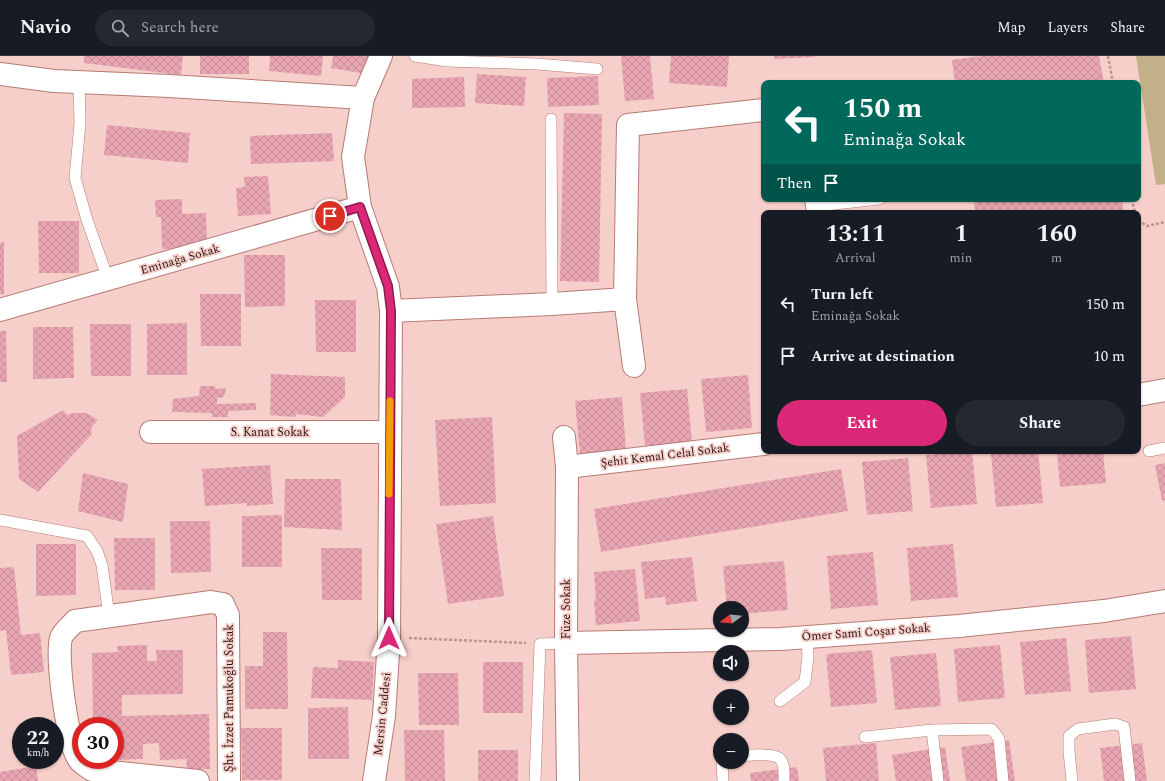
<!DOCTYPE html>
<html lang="en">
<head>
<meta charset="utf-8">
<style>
  :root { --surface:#171b24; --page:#242831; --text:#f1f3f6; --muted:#9ea1a6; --line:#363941; --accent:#db2777 }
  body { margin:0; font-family:Spectral,serif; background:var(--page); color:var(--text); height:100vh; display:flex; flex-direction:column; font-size:15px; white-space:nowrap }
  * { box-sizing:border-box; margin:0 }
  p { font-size:13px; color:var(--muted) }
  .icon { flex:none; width:22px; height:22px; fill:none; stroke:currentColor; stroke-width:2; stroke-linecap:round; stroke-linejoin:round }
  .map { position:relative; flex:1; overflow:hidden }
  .sheet { position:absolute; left:761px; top:154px; width:380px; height:244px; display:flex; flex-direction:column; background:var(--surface); border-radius:8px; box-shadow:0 1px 3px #0004 }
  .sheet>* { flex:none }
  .guide { position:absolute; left:761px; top:24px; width:380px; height:122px; border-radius:8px; box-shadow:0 1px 3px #0004; background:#00695c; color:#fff; overflow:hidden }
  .needle { width:26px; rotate:254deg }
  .controls { position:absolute; left:713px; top:545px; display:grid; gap:8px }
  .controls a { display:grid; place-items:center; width:36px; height:36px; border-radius:50%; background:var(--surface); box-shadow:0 1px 3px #0004; font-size:20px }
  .speed { position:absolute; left:12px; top:661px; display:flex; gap:8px; font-size:20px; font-weight:700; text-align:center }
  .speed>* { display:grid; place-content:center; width:52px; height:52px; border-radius:50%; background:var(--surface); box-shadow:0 1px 3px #0004; line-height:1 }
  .speed small { font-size:10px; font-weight:400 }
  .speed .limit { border:6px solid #d22; background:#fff; color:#111 }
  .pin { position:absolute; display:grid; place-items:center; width:34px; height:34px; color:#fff; margin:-17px; border:2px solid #fff; border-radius:50%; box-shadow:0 1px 4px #0007 }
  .me { position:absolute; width:44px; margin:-22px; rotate:0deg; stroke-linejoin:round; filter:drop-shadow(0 0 3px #0008) }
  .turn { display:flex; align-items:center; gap:14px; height:84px; padding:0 16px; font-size:18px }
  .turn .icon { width:52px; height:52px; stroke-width:2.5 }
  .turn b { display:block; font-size:28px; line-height:34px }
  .then { display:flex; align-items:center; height:38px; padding:0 16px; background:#0003; gap:8px; font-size:15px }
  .eta { display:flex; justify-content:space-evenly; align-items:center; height:68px; text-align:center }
  .eta b { font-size:24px; font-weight:700; line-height:28px }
  .primary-button { display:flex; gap:8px; margin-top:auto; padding:8px 16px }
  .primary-button a { flex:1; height:46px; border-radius:24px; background:var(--accent); color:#fff; font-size:16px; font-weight:700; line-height:46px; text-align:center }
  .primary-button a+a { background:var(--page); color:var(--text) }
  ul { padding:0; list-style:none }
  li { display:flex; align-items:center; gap:12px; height:52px; padding:0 16px }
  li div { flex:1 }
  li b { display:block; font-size:15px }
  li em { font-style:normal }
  header { display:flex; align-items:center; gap:24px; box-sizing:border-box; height:56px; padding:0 20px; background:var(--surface); border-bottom:1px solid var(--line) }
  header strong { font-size:19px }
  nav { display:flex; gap:22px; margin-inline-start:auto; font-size:14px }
  .search { width:280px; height:36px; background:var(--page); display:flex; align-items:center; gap:10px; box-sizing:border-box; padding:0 14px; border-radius:22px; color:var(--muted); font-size:15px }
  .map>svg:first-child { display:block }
  .pitch { fill:#c2b088 }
  .building { fill:url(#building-cross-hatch) }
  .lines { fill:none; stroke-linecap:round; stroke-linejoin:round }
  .service-casing { stroke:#b77a74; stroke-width:12 }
  .minor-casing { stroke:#b77a74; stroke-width:24 }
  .path { stroke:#b99692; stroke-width:2.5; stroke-dasharray:3 2; stroke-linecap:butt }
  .service { stroke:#fff; stroke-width:11 }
  .minor { stroke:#fff; stroke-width:22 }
  .route-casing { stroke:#8e194d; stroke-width:10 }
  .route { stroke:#db2777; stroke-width:7 }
  .slow { stroke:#f59e0b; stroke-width:7 }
  .labels { text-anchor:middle; stroke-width:3.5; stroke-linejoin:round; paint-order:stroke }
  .street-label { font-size:12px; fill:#2b1412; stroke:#f7cfca }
</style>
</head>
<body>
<header>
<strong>Navio</strong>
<div class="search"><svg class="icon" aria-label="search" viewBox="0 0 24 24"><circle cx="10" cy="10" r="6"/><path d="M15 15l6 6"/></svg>Search here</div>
<nav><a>Map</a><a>Layers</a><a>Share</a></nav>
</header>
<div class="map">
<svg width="1165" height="725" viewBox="0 0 1165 725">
  <defs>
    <pattern id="building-cross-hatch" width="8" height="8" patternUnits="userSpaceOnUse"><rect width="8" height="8" fill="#e8a5b2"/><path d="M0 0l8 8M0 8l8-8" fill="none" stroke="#c78d98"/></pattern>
  </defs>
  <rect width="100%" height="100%" fill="#f7cfca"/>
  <path class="pitch" d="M1136,0H1165V128L1156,129Z"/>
  <path class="building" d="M84,0H183L181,19L84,7Z
    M200,0H249V18H200Z
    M270,0H323L321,20L269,15Z
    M333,0H370L367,18L331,12Z
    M621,0H650L654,43L625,45Z
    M671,0H729L727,31L669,27Z
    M774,0H815V1L774,3Z
    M981,0H1099L1104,27H955L952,4Z
    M477,18L526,21L524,50L475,47Z
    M598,20L599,49L548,51L547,22Z
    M464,21L465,51L412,52V23Z
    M564,57L602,58L599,226L560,225Z
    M107,69L190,77L188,107L104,99Z
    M332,77L334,105L251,108L250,80Z
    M268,120L271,158L238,160L236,132L245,131L244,121Z
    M182,143V158L206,157L207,192L162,193L161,161H156L155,144Z
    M973,143H1122L1124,157H976Z
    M38,165H79V217H39Z
    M4,186V238H0V187Z
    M244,199H285V250L245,251Z
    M200,238H241V290H201Z
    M315,244H356V296H316Z
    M187,267V319H147V268Z
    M90,268H131V320H91Z
    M33,271H73L74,322L33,323Z
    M0,275H6L7,326H0Z
    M271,318L345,321V341L323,361L296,358L295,361L270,359Z
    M748,319L752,372L706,376L701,323Z
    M200,330H214L217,333L226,332L224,341L217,342V348L256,347V354L228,355V361H212V357L172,356L173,343L199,340Z
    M687,333L692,386L645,390L640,337Z
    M622,341L626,394L580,398L575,345Z
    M63,354L67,359L72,357H86L98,364L91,372L92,378L38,436L19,423L17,380Z
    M492,361L496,447L440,450L435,364Z
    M972,395L977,448L931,452L926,399Z
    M1029,395H1038L1043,447L996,451L991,398Z
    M1057,395H1103L1106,427L1060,431Z
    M908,402L913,455L867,459L862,406Z
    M1165,407V444L1162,445L1155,409Z
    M270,409L273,448L247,450V447L205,450L202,413Z
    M841,413L848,455L601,496L594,453Z
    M83,417L128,428L123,466L78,455Z
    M285,423H341L342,474L284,471Z
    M282,459V511H242V460Z
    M493,460L504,540L448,548L436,468Z
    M170,465H210L211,516L171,517Z
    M114,482H155V534H115Z
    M36,488H76V539L36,540Z
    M953,488L958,541L911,545L907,492Z
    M321,492H362V544H322Z
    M873,496L878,549L831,553L827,500Z
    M692,501L697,545L666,549L665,541L645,543L641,506Z
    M784,505L788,554L742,558V552H727L723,510Z
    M14,511L21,579L40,577L44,616L11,619L6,574L0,575V512Z
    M635,513L640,565L596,569L594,543H596L594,516Z
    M263,576H287L288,653H245V610H263Z
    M1131,580L1136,633L1089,637L1085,584Z
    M1066,582L1071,635L1025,639L1020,586Z
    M147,589V605H157L156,594H183V638L122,639V660L209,658L210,713H187L186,703L160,704L159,687L143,688V703L115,704V670H93L92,597L118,596L117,590Z
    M1000,589L1005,642L958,646L954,593Z
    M872,594L877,647L831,651L826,598Z
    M936,597L941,650L895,654L890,601Z
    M338,604L374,606L372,644L311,642L313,611L338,612Z
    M483,606H523V657H483Z
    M418,617H458L459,669H419Z
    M348,651L349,703H308V652Z
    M241,672H282V724H242Z
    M404,674H444L445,725H405Z
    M1009,684L1015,725H966L961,691Z
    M876,687L879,725H826L823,692Z
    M1142,687L1147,725H1104L1100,692Z
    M945,691L950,725H896L892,699Z
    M478,694H518V725H478Z
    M36,710L38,725H0V716Z
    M797,711L799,725H751L750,717Z"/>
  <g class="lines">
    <g class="service-casing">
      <path id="service" d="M415,0L447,5L537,8L597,13
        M79,26L80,67L75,122L87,164L108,223
        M551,63L552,248
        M817,150L879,143
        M1149,395L1165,392
        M0,464L87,480L97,495L102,509L109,560
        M780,645L805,626L808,600L807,581
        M932,674L938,725
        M865,681L932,674L991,673L995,677L999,683L1003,725
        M742,700C750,699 776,697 780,703C785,708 784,719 784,725
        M722,706L723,725
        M535,725L540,588L566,587
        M1072,725L1069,695V680L1078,673L1115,668L1124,671L1130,725"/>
    </g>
    <g class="minor-casing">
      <path id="minor" d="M0,18L54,25L169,30L363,42
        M816,143L818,157
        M0,254L360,151
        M391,255L552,248L625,243
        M634,310L625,243L628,69L764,54
        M1138,339L1165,334
        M151,376H389
        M564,381L567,411L566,587L568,725
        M567,411L764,388
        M566,587L781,583L959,570L1104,555L1165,545
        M198,725L92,714C87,710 80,707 78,702C67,684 56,602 61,582C63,576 71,570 75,565L211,546L223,548L228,559L229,725
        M374,725L384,660L389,582L391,255L388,231L360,151L353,101L363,42L381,0"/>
    </g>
    <path class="path" d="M1108,0L1113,27
      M1132,143L1135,157
      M1138,164L1147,170L1165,166
      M409,582L526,587"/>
    <use href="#service" class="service"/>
    <use href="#minor" class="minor"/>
  </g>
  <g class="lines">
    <g class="route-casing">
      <path id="route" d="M330,160L360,151L388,230L391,255L389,582"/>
    </g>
    <use href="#route" class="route"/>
    <path class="slow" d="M389,438L390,345"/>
  </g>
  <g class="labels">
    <g class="street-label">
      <text transform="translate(180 203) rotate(-16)" y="4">Eminağa Sokak</text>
      <text x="270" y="380">S. Kanat Sokak</text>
      <text transform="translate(665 399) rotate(-7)" y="4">Şehit Kemal Celal Sokak</text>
      <text transform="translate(566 553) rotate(-90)" y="4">Füze Sokak</text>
      <text transform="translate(866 576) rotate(-4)" y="4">Ömer Sami Coşar Sokak</text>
      <text transform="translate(229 642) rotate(-90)" y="4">Şht. İzzet Pamukoğlu Sokak</text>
      <text transform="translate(382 658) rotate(-84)" y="4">Mersin Caddesi</text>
    </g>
  </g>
</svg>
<div class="controls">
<a><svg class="needle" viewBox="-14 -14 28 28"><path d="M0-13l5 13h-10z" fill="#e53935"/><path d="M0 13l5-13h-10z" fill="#9ea1a6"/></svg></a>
<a><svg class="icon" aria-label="sound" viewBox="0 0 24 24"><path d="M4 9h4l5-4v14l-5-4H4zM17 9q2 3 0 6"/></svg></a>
<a>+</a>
<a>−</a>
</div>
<div class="speed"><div>22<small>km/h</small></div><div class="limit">30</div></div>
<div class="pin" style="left:330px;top:160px;background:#d93025"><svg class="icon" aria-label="arrive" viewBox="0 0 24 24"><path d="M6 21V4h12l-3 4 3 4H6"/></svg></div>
<svg class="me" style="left:389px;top:582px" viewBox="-20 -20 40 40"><path d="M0-17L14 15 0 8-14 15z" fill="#db2777" stroke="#fff" stroke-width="4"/></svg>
<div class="guide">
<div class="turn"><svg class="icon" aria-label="left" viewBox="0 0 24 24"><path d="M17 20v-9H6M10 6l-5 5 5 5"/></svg><div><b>150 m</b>Eminağa Sokak</div></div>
<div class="then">Then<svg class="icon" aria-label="arrive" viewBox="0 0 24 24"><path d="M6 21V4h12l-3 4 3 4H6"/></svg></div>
</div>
<section class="sheet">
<div class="eta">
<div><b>13:11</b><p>Arrival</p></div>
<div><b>1</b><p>min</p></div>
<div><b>160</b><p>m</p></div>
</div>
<ul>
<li><svg class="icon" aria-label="left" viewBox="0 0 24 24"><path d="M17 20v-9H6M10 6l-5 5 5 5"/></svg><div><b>Turn left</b><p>Eminağa Sokak</p></div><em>150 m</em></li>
<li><svg class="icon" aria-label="arrive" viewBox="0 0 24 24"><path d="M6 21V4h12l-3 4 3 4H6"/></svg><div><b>Arrive at destination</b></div><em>10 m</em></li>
</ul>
<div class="primary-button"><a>Exit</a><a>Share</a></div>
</section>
</div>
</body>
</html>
